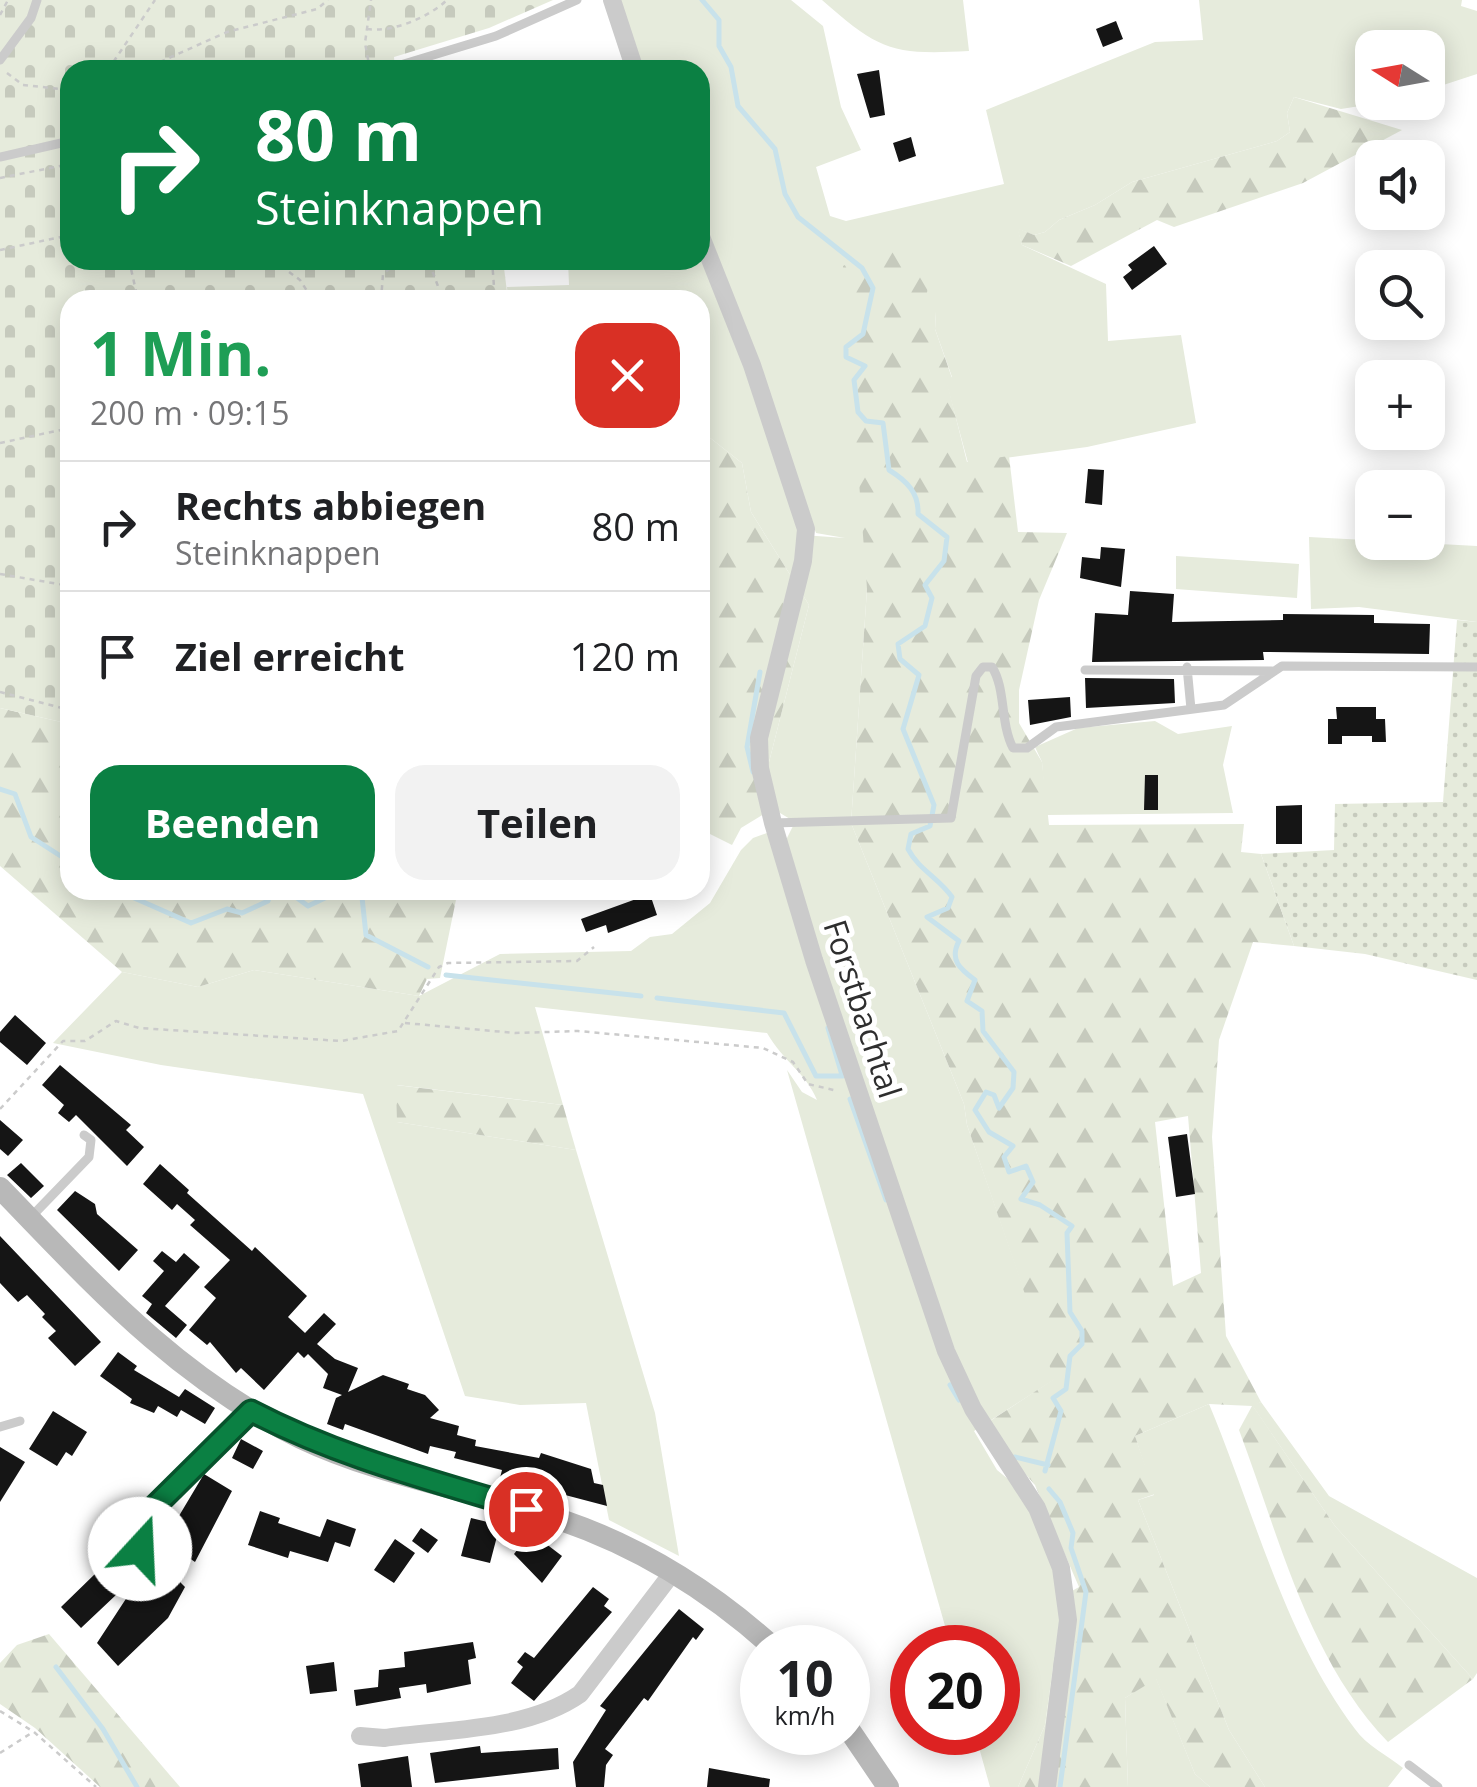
<!DOCTYPE html>
<html lang="de">
<head>
<meta charset="utf-8">
<style>
  :root { --surface:#fff; --page:#f2f2f2; --text:#202124; --muted:#757577; --line:#e0e0e0; --accent:#0b8043 }
  body { margin:0; font-family:"Open Sans",sans-serif; background:var(--page); color:var(--text); height:100vh; display:flex; flex-direction:column; font-size:38px; white-space:nowrap }
  * { box-sizing:border-box; margin:0 }
  p { font-size:32px; color:var(--muted) }
  .icon { flex:none; width:55px; height:55px; fill:none; stroke:currentColor; stroke-width:2; stroke-linecap:round; stroke-linejoin:round }
  .map { position:relative; flex:1; overflow:hidden }
  .drawer { position:absolute; left:60px; top:290px; width:650px; height:610px; display:flex; flex-direction:column; background:var(--surface); border-radius:30px; box-shadow:0 5px 25px #0003 }
  .drawer>* { flex:none }
  .top-card { position:absolute; left:60px; top:60px; width:650px; height:210px; border-radius:30px; box-shadow:0 5px 25px #0003; background:#0b8043; color:#fff; overflow:hidden }
  .needle { width:65px; rotate:281deg }
  .fabs { position:absolute; left:1355px; top:30px; display:grid; gap:20px }
  .fabs a { display:grid; place-items:center; width:90px; height:90px; border-radius:20px; background:var(--surface); box-shadow:0 5px 25px #0003; font-size:50px }
  .speed { position:absolute; left:740px; top:1625px; display:flex; gap:20px; font-size:50px; font-weight:700; text-align:center }
  .speed>* { display:grid; place-content:center; width:130px; height:130px; border-radius:50%; background:var(--surface); box-shadow:0 5px 25px #0003; line-height:1 }
  .speed small { font-size:25px; font-weight:400 }
  .speed .limit { border:15px solid #d22; background:#fff; color:#111 }
  .pin { position:absolute; display:grid; place-items:center; width:85px; height:85px; color:#fff; margin:-42px; border:5px solid #fff; border-radius:50%; box-shadow:0 2px 10px #0007 }
  .me { position:absolute; width:110px; margin:-55px; rotate:20deg; stroke-linejoin:round; filter:drop-shadow(0 0 8px #0008) }
  .turn { display:flex; align-items:center; gap:35px; height:210px; padding:0 30px; font-size:45px }
  .turn .icon { width:130px; height:130px; stroke-width:2.5 }
  .turn b { display:block; font-size:70px; line-height:85px }
  .round { display:grid; place-items:center; flex:none; width:105px; height:105px; border-radius:30px; background:var(--page) }
  .overview { display:flex; align-items:center; justify-content:space-between; height:170px; padding:0 30px }
  h1 { font-size:60px; font-weight:700; line-height:75px; color:#1e9e55 }
  .action { display:flex; gap:20px; margin-top:auto; padding:20px 30px }
  .action a { flex:1; height:115px; border-radius:30px; background:var(--accent); color:#fff; font-size:40px; font-weight:700; line-height:115px; text-align:center }
  .action a+a { background:var(--page); color:var(--text) }
  ul { padding:0; list-style:none }
  li { display:flex; align-items:center; gap:30px; height:130px; padding:0 30px; border-top:2px solid var(--line) }
  li div { flex:1 }
  li b { display:block; font-size:38px }
  li em { font-style:normal }
  .map>svg:first-child { display:block }
  .grass { fill:#e6ebdc }
  .forest { fill:url(#forest-firs); fill-rule:evenodd }
  .cemetery { fill:url(#cemetery-stones) }
  .park { fill:url(#park-dots) }
  .lines { fill:none; stroke-linecap:round; stroke-linejoin:round }
  .stream { stroke:#c8e2eb; stroke-width:5 }
  .building { fill:#151515 }
  .path { stroke:#cbcbcb; stroke-width:2.5; stroke-dasharray:5 5; stroke-linecap:butt }
  .lane { stroke:#cbcbcb; stroke-width:9 }
  .street { stroke:#cbcbcb; stroke-width:18 }
  .secondary { stroke:#b8b8b8; stroke-width:22 }
  .route-casing { stroke:#07532c; stroke-width:25 }
  .route { stroke:#0b8043; stroke-width:18 }
  .labels { text-anchor:middle; stroke-width:10; stroke-linejoin:round; paint-order:stroke }
  .street-label { font-size:32px; fill:#2e2e2e; stroke:#fff }
</style>
</head>
<body>
<div class="map">
<svg width="1477" height="1787" viewBox="0 0 1477 1787">
  <defs>
    <pattern id="forest-firs" width="22" height="20" patternUnits="userSpaceOnUse" patternTransform="scale(2.5)"><rect width="22" height="20" fill="#e6ebdc"/><path d="M5 1l3.5 6h-7zM16 11l3.5 6h-7z" fill="#c6cabd"/></pattern>
    <pattern id="cemetery-stones" width="16" height="16" patternUnits="userSpaceOnUse" patternTransform="scale(2.5)"><rect width="16" height="16" fill="#e6ebdc"/><path d="M2 7V4a2 2 0 0 1 4 0v3zM10 15v-3a2 2 0 0 1 4 0v3z" fill="#c6cabd"/></pattern>
    <pattern id="park-dots" width="8" height="8" patternUnits="userSpaceOnUse" patternTransform="scale(2.5)"><rect width="8" height="8" fill="#e6ebdc"/><path d="M2 2h.1M6 6h.1" fill="none" stroke="#c6cabd" stroke-width="1.8" stroke-linecap="round"/></pattern>
  </defs>
  <rect width="100%" height="100%" fill="#fff"/>
  <path class="grass" d="M620,0H791L823,26L841,107L861,150L816,167L830,216L846,221L1004,184L986,110L1155,42L1203,40L1199,0H1462L1461,6L1477,11V74L1428,90V48H1372V102L1379,103L1341,109L1294,97L1287,113L1290,132L1277,141L1132,182L1095,205L1059,220L1045,232L1034,235L1018,229L1022,245L1106,284L1108,341L1181,335L1196,423L1087,447L968,463L946,381L952,377L935,329L936,312H923L866,540L867,589L851,823L964,1104L967,1125L1055,1379L974,1431L997,1470L1025,1493L1063,1596L1045,1725L1018,1787H990L975,1733L998,1732V1648L951,1647L787,1070L802,1092L817,1100C806,1073 783,1061 767,1033L535,1007L563,1105L397,1085V1122L576,1150L655,1413L679,1556L609,1520L586,1403L520,1405L465,1396L363,1094L161,1065L53,1043L122,972L198,987L254,970L419,996L500,954L631,951L650,937L672,934L710,903L741,850L753,838L767,833L785,842L795,822L775,810L767,770L809,605L751,512L742,463L709,437L700,416V300H508L507,287L569,285L568,260L700,257L746,369L802,535L845,538L816,533L700,221V70H643Z
    M822,0H963L969,51C892,55 880,51 822,0Z
    M1309,537L1477,546V622L1359,607L1311,609Z
    M1176,556L1299,564L1297,598L1176,589Z
    M1155,721L1178,734L1232,726L1223,765L1233,813L1046,815L1042,762L1035,747L1078,728Z
    M1261,1402L1329,1496L1477,1578V1673L1473,1679L1335,1526L1252,1405Z
    M1209,1404C1254,1511 1284,1635 1355,1729C1366,1745 1388,1756 1403,1768L1388,1787H1265L1229,1730L1138,1500L1154,1495L1135,1436Z
    M1156,1678L1195,1774L1210,1787H1128L1125,1698Z"/>
  <path class="forest" d="M1294,97L1402,130L1303,183L1174,227L1157,220L1071,266L1022,245L1017,228L1034,235L1045,232L1059,220L1095,205L1132,182L1277,141L1290,132L1287,113Z
    M888,242L937,246L923,311L936,312L935,329L952,378L947,382L967,462L1009,456L1018,532L1067,533L1039,600L1019,690V723L1042,762L1049,825L1244,824L1241,852L1261,854L1294,946L1253,942L1219,1040L1212,1137L1226,1336L1261,1402L1253,1406L1335,1526L1473,1679L1388,1742C1308,1659 1279,1536 1239,1430L1252,1406L1209,1404L1135,1436L1155,1494L1138,1500L1229,1730L1265,1787H1210L1195,1774L1156,1679L1125,1698L1128,1787H1018L1045,1725L1063,1596L1079,1587L1035,1485L1008,1454L990,1421L1054,1379L967,1125L964,1104L851,823L867,589L843,266ZM1188,1116L1201,1273L1173,1286L1155,1122Z
    M700,416L709,437L742,463L751,512L809,605L767,770L764,814L741,828L732,845L700,829Z
    M0,708L70,724V890H458L440,978L427,979L419,996L254,970L198,987L122,972L0,866Z
    M396,1085L563,1105L576,1150L397,1122Z
    M49,1634L180,1787H100L35,1728L0,1704V1663L17,1645Z"/>
  <path class="cemetery" d="M0,0H553L489,28L394,57L395,70H70V260H503L508,300H70V724L0,708Z"/>
  <path class="park" d="M1457,620L1477,622V980L1365,954L1294,946L1261,854L1334,850L1335,804L1443,802Z"/>
  <g class="lines">
    <path class="stream" d="M702,0L719,20V46L731,67L738,106L775,149L785,194L798,217L862,268L873,288L863,334L846,347V357L865,366L854,380L858,412L866,421L883,423L889,470C907,481 919,493 918,514L947,537L944,561L925,585L932,598L925,626L898,644L900,659L919,675L903,729L934,805L930,826L911,834L908,849C919,870 939,878 952,897L948,908L927,917L959,941C949,960 960,969 975,980L967,1001L982,1011L983,1031L1014,1072L1013,1088L999,1108L994,1095L986,1092L975,1110L989,1132L1013,1146L1004,1157L1009,1172L1026,1166L1033,1182L1021,1199L1040,1205L1072,1226L1067,1233L1070,1312L1082,1331V1344L1070,1356L1066,1389L1053,1398L1061,1411L1045,1471
      M753,772L747,747L760,672
      M0,789L15,794L31,837L70,862
      M116,890L191,923L227,909L242,913L268,901L271,892L293,895L308,906L342,890H355L362,897L366,935L428,967
      M446,975L641,996
      M657,998L784,1013L816,1076H843
      M828,1028L842,1075
      M850,1099L886,1200
      M950,1385L959,1400
      M1015,1457L1048,1465
      M1049,1489L1060,1502L1073,1533L1071,1548L1086,1592L1060,1787
      M56,1667L103,1729L137,1787"/>
  </g>
  <path class="building" d="M1116,21L1123,39L1103,47L1096,29Z
    M879,70L885,115L870,118L857,74Z
    M911,137L916,156L899,162L893,143Z
    M1154,246L1167,264L1132,290L1123,277L1132,270L1128,265Z
    M1088,469L1104,470L1102,505L1085,503Z
    M1101,547L1125,549L1121,587L1080,578L1082,557L1100,559Z
    M1130,591L1174,594L1172,622L1283,620V614L1374,615V623L1430,624L1429,654L1263,652L1264,660L1092,662L1095,613L1128,615Z
    M1085,678L1174,679L1175,703L1086,708Z
    M1070,697L1071,717L1030,725L1028,700Z
    M1336,707H1376V719H1385L1386,742H1372V736H1342V744H1328V719H1337Z
    M1145,775H1158V810H1144Z
    M1302,805V844H1276V806Z
    M650,894L657,915L608,933L606,925L586,932L581,919Z
    M15,1015L46,1043L27,1065L0,1042V1032Z
    M60,1065L131,1125L126,1130L144,1147L127,1166L76,1115L69,1122L58,1113L64,1105L42,1085Z
    M0,1120L23,1140L8,1156L0,1149Z
    M1187,1134L1195,1194L1176,1197L1168,1137Z
    M21,1163L44,1186L31,1198L7,1175Z
    M160,1164L189,1190L187,1193L252,1251L255,1247L307,1296L288,1317L305,1333L324,1313L336,1324L317,1344L335,1359L358,1368L348,1392L383,1375L409,1384L407,1389L425,1395L439,1410L430,1418L459,1426L457,1435L476,1440L475,1446L539,1458L541,1453L591,1469L594,1483L603,1485L607,1506L500,1478L502,1470L454,1458L456,1452L430,1446L428,1454L345,1424L343,1430L327,1424L336,1398L342,1395L323,1388L328,1374L308,1354L304,1358L298,1352L264,1390L241,1368L236,1373L210,1342L207,1345L189,1330L216,1298L204,1287L230,1260L190,1225L195,1220L177,1204L172,1210L143,1184Z
    M75,1191L95,1204L97,1214L138,1250L119,1271L57,1210Z
    M0,1236L101,1342L75,1366L48,1338L56,1331L42,1317L45,1314L27,1295L18,1302L0,1283Z
    M162,1251L176,1262L184,1253L200,1267L165,1306L187,1325L176,1338L146,1313L152,1304L142,1296L164,1271L153,1261Z
    M118,1352L137,1366L134,1370L179,1397L185,1389L215,1408L205,1424L181,1410L177,1417L158,1406L154,1413L130,1403L132,1399L100,1376Z
    M53,1411L87,1432L72,1456L66,1452L57,1466L29,1449Z
    M241,1439L263,1451L253,1469L232,1458Z
    M0,1447L25,1462L0,1502Z
    M204,1474L232,1491L195,1562L164,1541Z
    M260,1511L280,1518L278,1523L320,1537L327,1519L356,1529L350,1547L335,1542L328,1562L290,1551L288,1558L248,1545Z
    M471,1518L500,1525L490,1563L461,1556Z
    M421,1528L438,1540L428,1553L412,1541Z
    M395,1539L415,1553L394,1583L374,1570Z
    M525,1540L535,1548L541,1540L562,1556L542,1583L514,1554Z
    M154,1556L185,1587L168,1618L118,1666L97,1643Z
    M97,1572L117,1594L81,1628L61,1607Z
    M593,1587L609,1599L604,1606L612,1612L534,1701L511,1683L523,1667L517,1662L525,1652L534,1658Z
    M679,1609L704,1629L696,1640L693,1637L648,1701L644,1698L605,1749L613,1755L606,1765L604,1787H576L573,1762L606,1710L600,1706Z
    M473,1642L476,1658L468,1660L471,1684L427,1693L426,1684L399,1688L401,1698L356,1706L354,1690L378,1687L379,1670L405,1667L404,1652Z
    M334,1662L337,1691L310,1694L306,1666Z
    M480,1746L481,1753L558,1748L559,1769L435,1783L430,1753Z
    M408,1756L412,1787H361L358,1764Z
    M709,1768L770,1779L769,1787H707Z"/>
  <g class="lines">
    <path class="path" d="M0,15L8,0
      M367,29C392,33 429,17 447,0
      M108,70L155,0
      M142,70L227,32L317,9L328,0
      M370,70L365,43L371,0
      M7,73L23,85L70,90
      M0,178L70,164
      M0,250L70,235
      M129,260L138,300
      M273,260L300,280L313,300
      M417,260L432,270L443,300
      M492,260L495,300
      M381,300L383,274L400,260
      M0,443L70,428
      M0,574L70,586
      M0,692L70,710
      M405,1023L515,1033L578,1031L763,1048L793,1062L808,1084L838,1091
      M0,1109L63,1041H85L116,1021L139,1028L341,1041L398,1031L439,967L448,963L577,961L594,947
      M0,1711L34,1732L96,1787
      M0,1753L33,1732"/>
    <path class="lane" d="M0,60L31,18L37,0
      M384,70L496,36L577,0
      M0,157L70,141
      M1187,667L1191,709
      M1085,670L1272,671
      M773,823L951,818L976,676L983,667H992C1006,689 1000,723 1013,748H1027L1056,727L1224,705L1282,666L1477,667
      M32,1216L89,1157L91,1140L84,1135
      M0,1427L20,1421
      M141,1549L149,1511L251,1411
      M1409,1765L1438,1787"/>
    <path class="street" d="M612,0L635,70
      M700,234L752,365L806,529L803,561L759,738L760,768L773,823L814,960L946,1351L973,1409L1037,1508L1061,1568L1068,1620L1047,1787
      M360,1736L384,1738C447,1729 527,1731 580,1694L673,1572"/>
    <path class="secondary" d="M0,1188C94,1285 177,1378 301,1438C383,1477 476,1490 561,1520C640,1547 712,1592 774,1648
      M848,1728L888,1787"/>
  </g>
  <g class="lines">
    <g class="route-casing">
      <path id="route" d="M140,1549L150,1511L251,1411C339,1457 431,1480 526,1509"/>
    </g>
    <use href="#route" class="route"/>
  </g>
  <g class="labels">
    <g class="street-label">
      <text transform="translate(862 1009) rotate(72)" y="11">Forstbachtal</text>
    </g>
  </g>
</svg>
<div class="fabs">
<a><svg class="needle" viewBox="-14 -14 28 28"><path d="M0-13l5 13h-10z" fill="#e53935"/><path d="M0 13l5-13h-10z" fill="#757577"/></svg></a>
<a><svg class="icon" aria-label="sound" viewBox="0 0 24 24"><path d="M4 9h4l5-4v14l-5-4H4zM17 9q2 3 0 6"/></svg></a>
<a><svg class="icon" aria-label="search" viewBox="0 0 24 24"><circle cx="10" cy="10" r="6"/><path d="M15 15l6 6"/></svg></a>
<a>+</a>
<a>−</a>
</div>
<div class="speed"><div>10<small>km/h</small></div><div class="limit">20</div></div>
<div class="pin" style="left:526px;top:1509px;background:#d93025"><svg class="icon" aria-label="arrive" viewBox="0 0 24 24"><path d="M6 21V4h12l-3 4 3 4H6"/></svg></div>
<svg class="me" style="left:140px;top:1549px" viewBox="-20 -20 40 40"><circle r="19" fill="#fff"/><path d="M0-13L10 11 0 6-10 11z" fill="#0b8043"/></svg>
<div class="top-card">
<div class="turn"><svg class="icon" aria-label="right" viewBox="0 0 24 24"><path d="M7 20v-9h11M14 6l5 5-5 5"/></svg><div><b>80 m</b>Steinknappen</div></div>
</div>
<section class="drawer">
<div class="overview"><div><h1>1 Min.</h1><p>200 m · 09:15</p></div><a class="round" style="background:#d93025;color:#fff"><svg class="icon" aria-label="close" viewBox="0 0 24 24"><path d="M6 6l12 12M18 6L6 18"/></svg></a></div>
<ul>
<li><svg class="icon" aria-label="right" viewBox="0 0 24 24"><path d="M7 20v-9h11M14 6l5 5-5 5"/></svg><div><b>Rechts abbiegen</b><p>Steinknappen</p></div><em>80 m</em></li>
<li><svg class="icon" aria-label="arrive" viewBox="0 0 24 24"><path d="M6 21V4h12l-3 4 3 4H6"/></svg><div><b>Ziel erreicht</b></div><em>120 m</em></li>
</ul>
<div class="action"><a>Beenden</a><a>Teilen</a></div>
</section>
</div>
</body>
</html>
